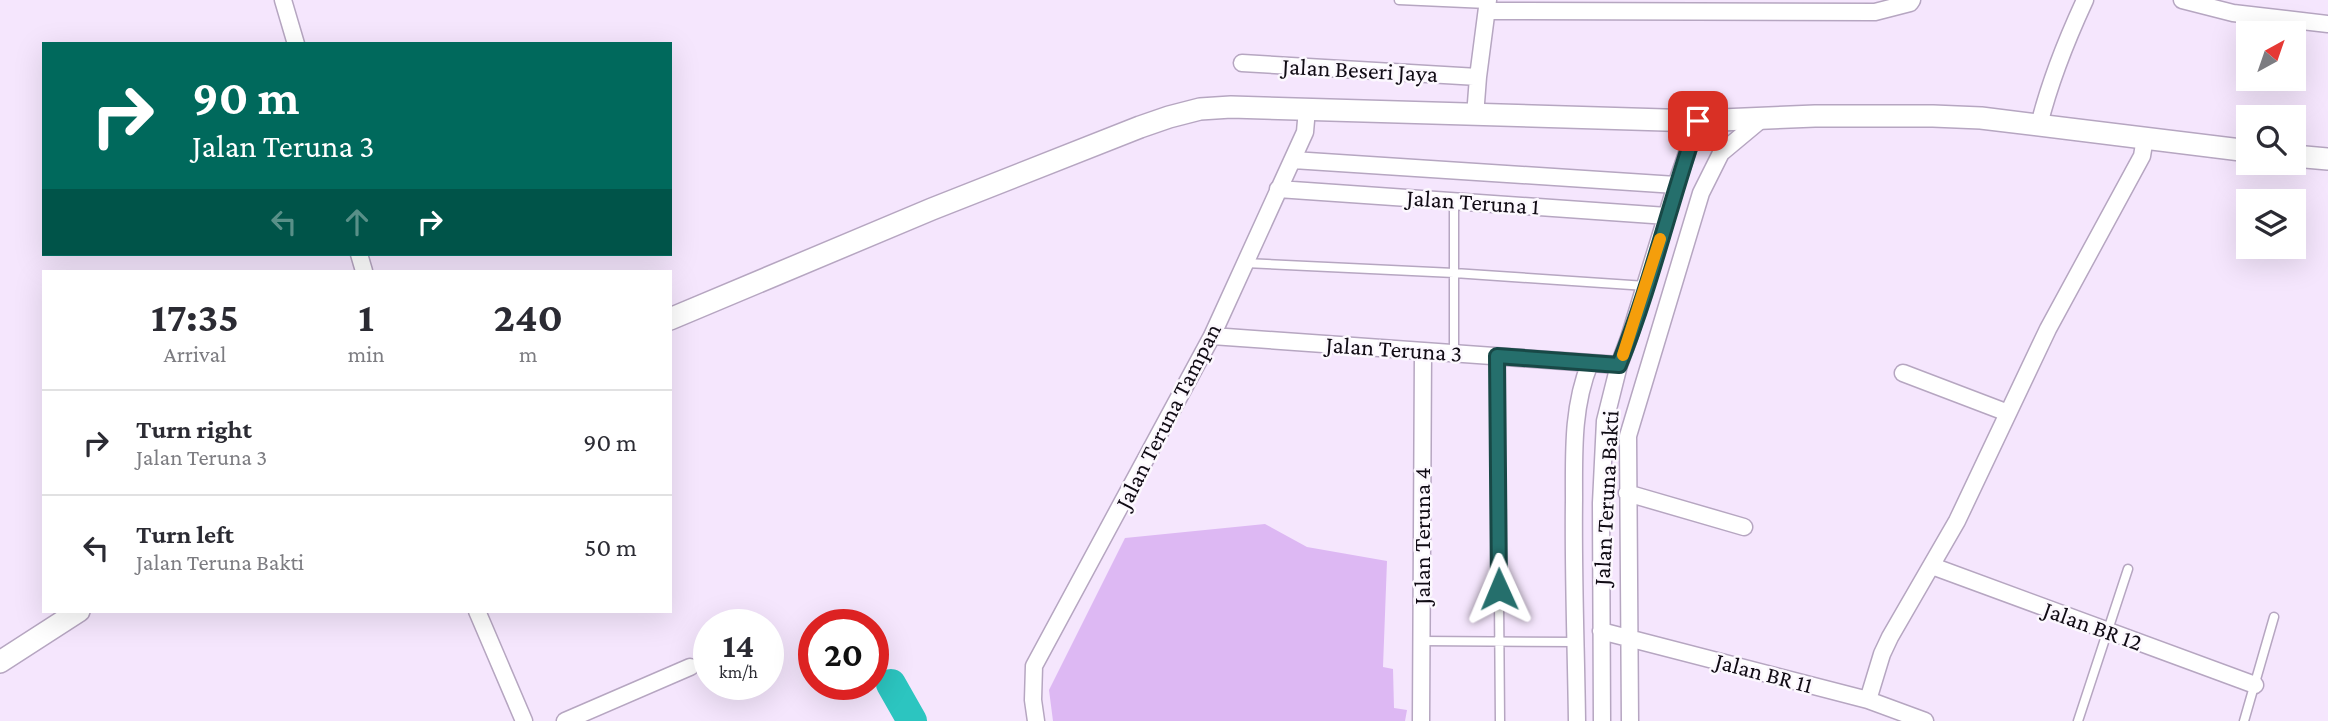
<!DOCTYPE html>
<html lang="en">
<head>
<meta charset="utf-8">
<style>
  :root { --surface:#fff; --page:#f2f2f3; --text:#2b2b33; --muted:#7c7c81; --line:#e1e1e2 }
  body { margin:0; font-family:"Crimson Pro",serif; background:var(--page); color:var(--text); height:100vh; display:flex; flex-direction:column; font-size:26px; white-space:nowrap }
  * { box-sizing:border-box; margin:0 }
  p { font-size:23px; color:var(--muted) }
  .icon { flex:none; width:38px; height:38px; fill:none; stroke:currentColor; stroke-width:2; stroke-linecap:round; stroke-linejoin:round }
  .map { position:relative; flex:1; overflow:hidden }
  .drawer { position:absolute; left:42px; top:270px; width:630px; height:343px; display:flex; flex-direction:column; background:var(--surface); border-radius:0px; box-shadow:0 7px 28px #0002 }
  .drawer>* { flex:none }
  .guide { position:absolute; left:42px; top:42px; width:630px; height:214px; border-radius:0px; box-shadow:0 7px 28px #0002; background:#00695c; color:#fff; overflow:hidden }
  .needle { width:46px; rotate:40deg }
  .controls { position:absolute; left:2236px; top:21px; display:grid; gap:14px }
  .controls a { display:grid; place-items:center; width:70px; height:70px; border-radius:0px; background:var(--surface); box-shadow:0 7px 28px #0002; font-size:35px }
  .speed { position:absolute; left:693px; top:609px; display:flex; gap:14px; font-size:35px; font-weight:700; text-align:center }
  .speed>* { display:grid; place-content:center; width:91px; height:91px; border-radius:50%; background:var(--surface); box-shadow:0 7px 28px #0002; line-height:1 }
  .speed small { font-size:18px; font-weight:400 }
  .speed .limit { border:10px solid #d22; background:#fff; color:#111 }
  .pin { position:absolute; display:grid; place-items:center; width:60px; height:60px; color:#fff; margin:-30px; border-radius:14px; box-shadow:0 4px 10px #0006 }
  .me { position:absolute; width:77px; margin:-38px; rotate:359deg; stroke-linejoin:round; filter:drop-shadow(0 0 5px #0008) }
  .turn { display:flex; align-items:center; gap:24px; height:147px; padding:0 35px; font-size:32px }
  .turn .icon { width:91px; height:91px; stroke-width:2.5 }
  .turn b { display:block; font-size:49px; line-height:60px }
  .lanes { display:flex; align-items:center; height:66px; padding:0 35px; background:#0003; justify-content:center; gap:35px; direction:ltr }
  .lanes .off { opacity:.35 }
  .eta { display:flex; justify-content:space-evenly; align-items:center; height:119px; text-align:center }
  .eta b { font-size:42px; font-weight:700; line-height:49px }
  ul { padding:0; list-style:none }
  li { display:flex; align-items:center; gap:21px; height:105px; padding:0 35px; border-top:2px solid var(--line) }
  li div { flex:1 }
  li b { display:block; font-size:26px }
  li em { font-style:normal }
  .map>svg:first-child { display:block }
  .green { fill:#ddb8f3 }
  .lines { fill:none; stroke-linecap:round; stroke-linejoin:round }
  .river { stroke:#2cc5c0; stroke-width:30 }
  .service-casing { stroke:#b6a6c1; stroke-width:11 }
  .minor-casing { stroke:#b6a6c1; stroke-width:19 }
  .tertiary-casing { stroke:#b6a6c1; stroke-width:24 }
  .service { stroke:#fff; stroke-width:8 }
  .minor { stroke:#fff; stroke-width:16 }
  .tertiary { stroke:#fff; stroke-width:21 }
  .route-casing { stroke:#184846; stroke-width:18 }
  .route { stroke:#256f6c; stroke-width:12 }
  .slow { stroke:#f59e0b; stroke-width:12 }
  .labels { text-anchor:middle; stroke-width:5; stroke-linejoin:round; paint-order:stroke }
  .street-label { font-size:24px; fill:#100b14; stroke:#fcf8fe }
</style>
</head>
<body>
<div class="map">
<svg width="2328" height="721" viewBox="0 0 2328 721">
  <rect width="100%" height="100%" fill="#f5e6fd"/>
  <path class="green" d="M1265,524L1307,547L1387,561L1383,667L1393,669L1394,708L1407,710L1405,721H1053L1049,690L1125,538Z"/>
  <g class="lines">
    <path class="river" d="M891,684L912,721"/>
    <g class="service-casing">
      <path id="service" d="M1399,0L1487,4
        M1454,201V352
        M1245,263L1454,273L1646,286
        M1497,356L1500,721
        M1421,641L1576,642
        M2078,721L2128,569
        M2244,721L2274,617"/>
    </g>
    <g class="minor-casing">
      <path id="minor" d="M283,0L296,44
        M2182,0L2233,13L2328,24
        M1487,11L1875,12L1910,3L1912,0
        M1242,63L1478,77
        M1475,116L1478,77L1488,0
        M2039,125C2050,81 2066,41 2085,0
        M1293,160L1676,185
        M1278,189L1667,216
        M359,254L364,271
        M1212,336L1619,365
        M1903,373L2008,413
        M1627,493L1744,527
        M1932,566L2255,685
        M477,611L524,721
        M1601,631L1868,700L1925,721
        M1868,700L1882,654L1890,637L1957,521L2048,329L2142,156L2145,138
        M565,721L690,667
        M1036,721L1033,700L1034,666L1212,336L1305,132L1307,109
        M1421,721L1423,351
        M1577,721C1576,647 1573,574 1574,500C1574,453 1572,407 1590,363
        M1602,721L1601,503L1605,421L1619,365L1629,338L1676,185L1698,121
        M1630,721L1628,436L1701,193L1721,153L1763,118"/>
    </g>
    <g class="tertiary-casing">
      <path id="tertiary" d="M2294,156L2328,159
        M670,319L932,209L1140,127L1169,117L1200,109L1231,107L1698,121L1815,116H1933L1981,118L2249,151
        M0,662L79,611"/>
    </g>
    <use href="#service" class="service"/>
    <use href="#minor" class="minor"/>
    <use href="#tertiary" class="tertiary"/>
  </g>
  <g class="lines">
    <g class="route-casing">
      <path id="route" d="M1499,589L1497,356L1619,365C1651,286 1670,202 1698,121"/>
    </g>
    <use href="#route" class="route"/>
    <path class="slow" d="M1623,355L1660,239"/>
  </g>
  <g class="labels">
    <g class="street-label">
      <text transform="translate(1360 70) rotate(3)" y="8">Jalan Beseri Jaya</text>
      <text transform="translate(1473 202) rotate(4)" y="8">Jalan Teruna 1</text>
      <text transform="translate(1394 349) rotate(4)" y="8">Jalan Teruna 3</text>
      <text transform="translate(1168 416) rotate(-63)" y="8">Jalan Teruna Tampan</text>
      <text transform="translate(1606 498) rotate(-87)" y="8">Jalan Teruna Bakti</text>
      <text transform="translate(1422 536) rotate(-90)" y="8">Jalan Teruna 4</text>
      <text transform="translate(2093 626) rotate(20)" y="8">Jalan BR 12</text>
      <text transform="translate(1764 673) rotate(15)" y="8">Jalan BR 11</text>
    </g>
  </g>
</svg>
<div class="controls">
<a><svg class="needle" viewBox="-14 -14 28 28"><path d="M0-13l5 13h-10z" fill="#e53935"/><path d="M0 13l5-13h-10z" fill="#7c7c81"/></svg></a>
<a><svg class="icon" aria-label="search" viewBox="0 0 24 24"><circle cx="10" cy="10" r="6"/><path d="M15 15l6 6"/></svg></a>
<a><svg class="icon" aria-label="layers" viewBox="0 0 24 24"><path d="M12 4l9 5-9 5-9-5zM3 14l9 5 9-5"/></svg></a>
</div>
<div class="speed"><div>14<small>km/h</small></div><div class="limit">20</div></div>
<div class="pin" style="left:1698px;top:121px;background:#d93025"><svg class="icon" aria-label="arrive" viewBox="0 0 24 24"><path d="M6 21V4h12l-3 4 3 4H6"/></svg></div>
<svg class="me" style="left:1499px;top:589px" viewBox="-20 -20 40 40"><path d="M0-17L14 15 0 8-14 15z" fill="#256f6c" stroke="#fff" stroke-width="4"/></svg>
<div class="guide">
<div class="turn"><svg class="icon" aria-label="right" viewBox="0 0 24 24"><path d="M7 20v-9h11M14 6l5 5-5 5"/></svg><div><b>90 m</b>Jalan Teruna 3</div></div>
<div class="lanes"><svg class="icon off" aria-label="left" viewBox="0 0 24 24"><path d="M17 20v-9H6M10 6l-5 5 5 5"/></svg><svg class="icon off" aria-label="ahead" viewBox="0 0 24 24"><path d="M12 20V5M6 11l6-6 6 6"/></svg><svg class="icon" aria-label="right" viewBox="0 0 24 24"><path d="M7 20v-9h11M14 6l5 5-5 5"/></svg></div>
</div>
<section class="drawer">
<div class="eta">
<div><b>17:35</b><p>Arrival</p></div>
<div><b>1</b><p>min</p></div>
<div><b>240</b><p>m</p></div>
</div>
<ul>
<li><svg class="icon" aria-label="right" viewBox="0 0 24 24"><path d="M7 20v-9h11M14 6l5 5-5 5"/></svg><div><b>Turn right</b><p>Jalan Teruna 3</p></div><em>90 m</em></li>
<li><svg class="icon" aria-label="left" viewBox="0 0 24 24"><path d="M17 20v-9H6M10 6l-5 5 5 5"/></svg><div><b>Turn left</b><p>Jalan Teruna Bakti</p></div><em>50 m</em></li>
</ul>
</section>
</div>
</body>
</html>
